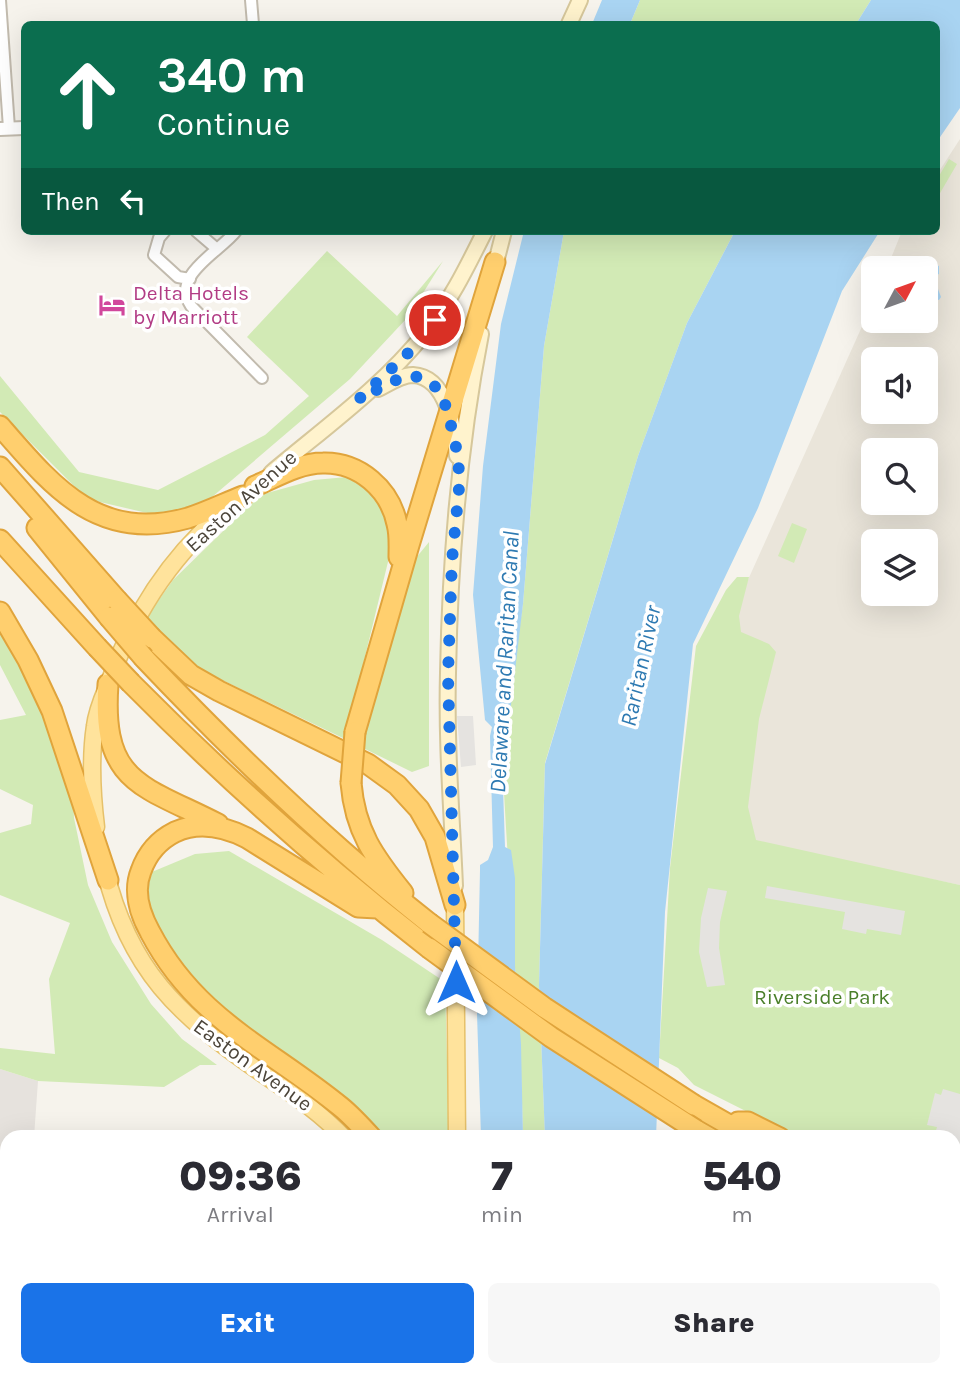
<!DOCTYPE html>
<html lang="en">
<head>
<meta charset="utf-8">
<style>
  :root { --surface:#fff; --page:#f7f7f7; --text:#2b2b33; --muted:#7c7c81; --accent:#1a73e8 }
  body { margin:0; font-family:Karla,sans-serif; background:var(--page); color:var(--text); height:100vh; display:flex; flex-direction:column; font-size:26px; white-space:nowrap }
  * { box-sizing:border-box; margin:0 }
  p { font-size:23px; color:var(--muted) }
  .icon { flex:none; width:38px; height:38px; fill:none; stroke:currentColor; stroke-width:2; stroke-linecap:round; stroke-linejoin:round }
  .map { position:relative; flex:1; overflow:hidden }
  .panel { position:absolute; left:0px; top:1130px; width:961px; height:247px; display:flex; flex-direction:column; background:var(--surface); border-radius:21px 21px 0 0; box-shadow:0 7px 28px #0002 }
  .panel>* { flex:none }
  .banner { position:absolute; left:21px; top:21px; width:919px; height:214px; border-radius:10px; box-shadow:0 7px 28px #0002; background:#0b6e4f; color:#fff; overflow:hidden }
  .needle { width:46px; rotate:49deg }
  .buttons { position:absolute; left:861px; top:256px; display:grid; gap:14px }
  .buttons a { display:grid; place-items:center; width:77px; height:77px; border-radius:10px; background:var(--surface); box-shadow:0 7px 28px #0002; font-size:35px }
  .pin { position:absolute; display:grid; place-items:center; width:60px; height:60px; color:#fff; margin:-30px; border:4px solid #fff; border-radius:50%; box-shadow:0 2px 7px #0007 }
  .me { position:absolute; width:77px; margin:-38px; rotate:0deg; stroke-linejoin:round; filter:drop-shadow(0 0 5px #0008) }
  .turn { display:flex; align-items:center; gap:24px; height:147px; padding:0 21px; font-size:32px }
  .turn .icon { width:91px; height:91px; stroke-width:2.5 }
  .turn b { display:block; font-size:49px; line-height:60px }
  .then { display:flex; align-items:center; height:66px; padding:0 21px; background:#0003; gap:14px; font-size:26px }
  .eta { display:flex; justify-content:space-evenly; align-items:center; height:119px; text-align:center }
  .eta b { font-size:42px; font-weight:800; line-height:49px }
  .action { display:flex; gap:14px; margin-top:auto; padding:14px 21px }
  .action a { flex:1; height:80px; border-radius:10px; background:var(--accent); color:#fff; font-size:28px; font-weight:800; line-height:80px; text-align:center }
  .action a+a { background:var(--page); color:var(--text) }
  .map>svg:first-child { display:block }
  .residential { fill:#eae5da; fill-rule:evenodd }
  .industrial { fill:#e6e2dd }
  .green { fill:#d2eab5 }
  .parking { fill:#e5e3e0 }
  .water { fill:#a9d4f2 }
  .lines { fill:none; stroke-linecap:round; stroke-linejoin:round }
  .minor-casing { stroke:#c2bbae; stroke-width:14 }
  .tertiary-casing { stroke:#c2bbae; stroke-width:16 }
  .secondary-casing { stroke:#d6c79b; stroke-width:18 }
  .primary-casing { stroke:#e6c16a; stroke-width:19 }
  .motorway-casing { stroke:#e0a43c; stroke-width:23 }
  .minor { stroke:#fff; stroke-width:10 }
  .tertiary { stroke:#fff; stroke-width:12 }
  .secondary { stroke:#fff3cd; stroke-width:14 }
  .primary { stroke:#ffe39c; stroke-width:16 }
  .motorway { stroke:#ffcf6e; stroke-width:19 }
  .motorway-bridge-casing { stroke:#e0a43c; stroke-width:23; stroke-linecap:butt }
  .motorway-bridge { stroke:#ffcf6e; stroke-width:19 }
  .route { stroke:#1a73e8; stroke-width:12; stroke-dasharray:0 21.6 }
  .labels { text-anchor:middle; stroke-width:7; stroke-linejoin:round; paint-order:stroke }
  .hotel-label { font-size:21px; fill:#b23c85; stroke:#fff; text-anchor:start }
  .street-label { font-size:21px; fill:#4b4439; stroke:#fff }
  .park-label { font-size:21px; fill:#4a7f2a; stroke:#fff }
  .water-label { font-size:23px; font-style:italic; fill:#2e7ab2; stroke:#fff }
</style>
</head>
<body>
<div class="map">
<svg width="960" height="1376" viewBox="0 0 960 1376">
  <rect width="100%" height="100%" fill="#f6f3ec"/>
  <path class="residential" d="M960,139V885L744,840L720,642L873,302V320H926V268H887L902,231H936V176ZM873,359H926V411H873ZM873,450H926V502H873ZM873,541H926V593H873Z"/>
  <path class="industrial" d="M0,1069L38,1081L34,1137L7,1138V1370H19L18,1376H0Z"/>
  <path class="green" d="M640,0H871L856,24H630Z
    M949,159L957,164L936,200V181Z
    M564,231H735L687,323L638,456L545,763L539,985L545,1137H523C520,1000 506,864 501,727L506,720L523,604L544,346Z
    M327,251L397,316L443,261L408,317L350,379L205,503L160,516L87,499L0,412V376L79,472L158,490L265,435L309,396L247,337Z
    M347,477L375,495L395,533L345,739L191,665L146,618L173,580L260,495L314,480Z
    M792,523L807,529L794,563L778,556Z
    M429,542V766L412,772L361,747L411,564Z
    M737,577H749L739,616L741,632L769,644L776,652L759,719L748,807L756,840L960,885V1204L954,1202V1138L797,1137L694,1085L678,1068L659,1058L670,868L696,646L726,590Z
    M0,628L25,670L64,767L73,797L74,818L88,885L112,942L151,1004L182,1039L217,1065H200L164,1087L38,1081L0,1069V1048L55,1054L49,979L70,923L0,895V833L31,824L33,805L0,789V720L26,715L0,665Z
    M229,851L382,940L445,982L449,1137H385L367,1120L229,1020L175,959L139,894L147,874L195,854Z
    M954,1279L960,1282V1376H950L948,1370H954Z
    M660,1370H927L928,1376H661Z"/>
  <path class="parking" d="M473,716L476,765L461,767L457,716Z
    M767,886L905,911L901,935L867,929L866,934L842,929L845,912L765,898Z
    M708,888L727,891L720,922L719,948L725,985L707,987L699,952L701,918Z
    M943,1089L960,1094V1149L954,1148V1138L934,1137L937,1127L927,1125L935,1093L941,1095Z"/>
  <path class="water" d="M602,0H640L630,24H592Z
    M871,0H960V108L936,143V24H856Z
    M524,231H564L544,346L523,604L510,713L501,727L505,847L511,850L515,878V966L521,1044L523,1137H481L477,1014L480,870V865L488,860L493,847L490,736L492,727L485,720L473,595L483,466L501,324Z
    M735,231H880L842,291L758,508L693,644L665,912L656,1137L545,1138L539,985L545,764L638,456L687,323Z
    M928,262L939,266V274L930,278L927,283L930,287L938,289L941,297L939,300L926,298L924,268Z
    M40,1370H172L170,1376H40Z
    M487,1370H528L529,1376H488Z
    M551,1370H660V1376H551Z"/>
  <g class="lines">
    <g class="minor-casing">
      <path id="minor" d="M0,0L9,128
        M251,0L253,24
        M165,231L159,238L154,255L178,277L190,279
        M196,231L217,249
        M236,231C221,251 170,275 191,306L262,378"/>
    </g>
    <g class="tertiary-casing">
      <path id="tertiary" d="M0,129L24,128"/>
    </g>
    <g class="secondary-casing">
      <path id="secondary" d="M569,24L580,0
        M494,270L504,231
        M378,389C388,384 401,375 413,375C448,377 454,430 457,456
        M271,473C323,429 382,387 425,333C450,302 467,267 485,231
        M455,886C452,815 446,744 448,673C450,560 459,446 481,334"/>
    </g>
    <g class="primary-casing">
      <path id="primary" d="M96,827C92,794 90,759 95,726C97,709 104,695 110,680C135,609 175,550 234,503
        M105,870C129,970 178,1015 260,1072C289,1092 319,1111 344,1138
        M455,905L457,1138
        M434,1370L435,1376
        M460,1370L461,1376"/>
    </g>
    <g class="motorway-casing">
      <path id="motorway" d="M0,426C53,487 98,543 188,518C207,512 225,503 243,496
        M0,467L117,600
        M255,486C276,477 299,463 323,463C359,462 390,489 397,524C400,535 399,546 399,557
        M37,528L109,617
        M0,540L97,647
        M0,612L28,660L52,711L108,880
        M152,638L191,675L219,691L368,764L397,785L419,809L435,837L455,905
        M144,658C234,753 326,842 429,923
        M131,683C225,778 324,866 429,948
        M108,684C101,784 142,785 218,824
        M355,732L409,545L495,262
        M351,783C355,831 374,857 403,893
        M694,1105L752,1138
        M738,1122H748L780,1138
        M696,1130L710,1138
        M372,1138C362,1127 352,1116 341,1107C269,1048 196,1020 150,932C140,914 133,891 141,871C147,854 159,840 175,832C199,821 225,827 247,838L358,907L377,908
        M954,1210L960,1212
        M954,1239L960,1241
        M954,1262L960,1265
        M941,1370L942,1376"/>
    </g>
    <use href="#minor" class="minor"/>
    <use href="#tertiary" class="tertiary"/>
    <use href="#secondary" class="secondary"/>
    <use href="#primary" class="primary"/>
    <use href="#motorway" class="motorway"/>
    <g class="motorway-bridge-casing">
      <path id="motorway-bridge" d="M117,600L152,638
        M109,617L144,658
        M97,647L131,683
        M351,783L355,732
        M429,923L545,1008L694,1105
        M429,948L551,1037L696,1130"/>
    </g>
    <use href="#motorway-bridge" class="motorway-bridge"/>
  </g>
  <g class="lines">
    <path class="route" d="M435,320L408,353L359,399L404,376L421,377L437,388L443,397L455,440L460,478L452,560L448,675L456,982"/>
  </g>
  <defs>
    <g id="hotel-bare" transform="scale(2.1)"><path d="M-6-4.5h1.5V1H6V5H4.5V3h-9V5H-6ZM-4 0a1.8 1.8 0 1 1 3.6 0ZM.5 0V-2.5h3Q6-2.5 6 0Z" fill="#d1479c" stroke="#fff" stroke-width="2.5" paint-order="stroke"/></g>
  </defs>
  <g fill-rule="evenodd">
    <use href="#hotel-bare" x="112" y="305"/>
  </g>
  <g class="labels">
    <g class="hotel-label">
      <text x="133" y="300">Delta Hotels<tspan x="133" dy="24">by Marriott</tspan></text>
    </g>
    <g class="street-label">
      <text transform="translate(241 501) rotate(-42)" y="7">Easton Avenue</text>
      <text transform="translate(253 1065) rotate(36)" y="7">Easton Avenue</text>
    </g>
    <g class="park-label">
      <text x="822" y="1004">Riverside Park</text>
    </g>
    <g class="water-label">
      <text transform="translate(504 662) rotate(-87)" y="8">Delaware and Raritan Canal</text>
      <text transform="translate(640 666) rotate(-78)" y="8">Raritan River</text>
    </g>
  </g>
</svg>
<div class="buttons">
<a><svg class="needle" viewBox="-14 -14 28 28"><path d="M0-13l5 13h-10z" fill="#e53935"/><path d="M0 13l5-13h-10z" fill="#7c7c81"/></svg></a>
<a><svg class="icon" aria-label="sound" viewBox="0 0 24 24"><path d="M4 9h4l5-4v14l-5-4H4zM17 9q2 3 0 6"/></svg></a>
<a><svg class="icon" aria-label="search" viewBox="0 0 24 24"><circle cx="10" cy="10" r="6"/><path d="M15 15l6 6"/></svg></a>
<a><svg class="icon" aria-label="layers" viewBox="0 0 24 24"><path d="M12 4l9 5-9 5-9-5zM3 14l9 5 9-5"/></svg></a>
</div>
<div class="pin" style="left:435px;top:320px;background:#d93025"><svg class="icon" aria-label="arrive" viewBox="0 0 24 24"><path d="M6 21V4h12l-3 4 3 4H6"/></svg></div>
<svg class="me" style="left:456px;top:982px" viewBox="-20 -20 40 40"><path d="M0-17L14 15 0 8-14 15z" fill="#1a73e8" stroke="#fff" stroke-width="4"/></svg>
<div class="banner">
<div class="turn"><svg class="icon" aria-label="ahead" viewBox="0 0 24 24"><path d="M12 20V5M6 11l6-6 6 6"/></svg><div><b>340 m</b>Continue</div></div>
<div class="then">Then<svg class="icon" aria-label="left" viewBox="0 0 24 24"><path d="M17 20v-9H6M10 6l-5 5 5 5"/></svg></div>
</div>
<section class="panel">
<div class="eta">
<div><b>09:36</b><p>Arrival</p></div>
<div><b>7</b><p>min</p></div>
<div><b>540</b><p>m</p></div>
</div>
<div class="action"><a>Exit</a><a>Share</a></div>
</section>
</div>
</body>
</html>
